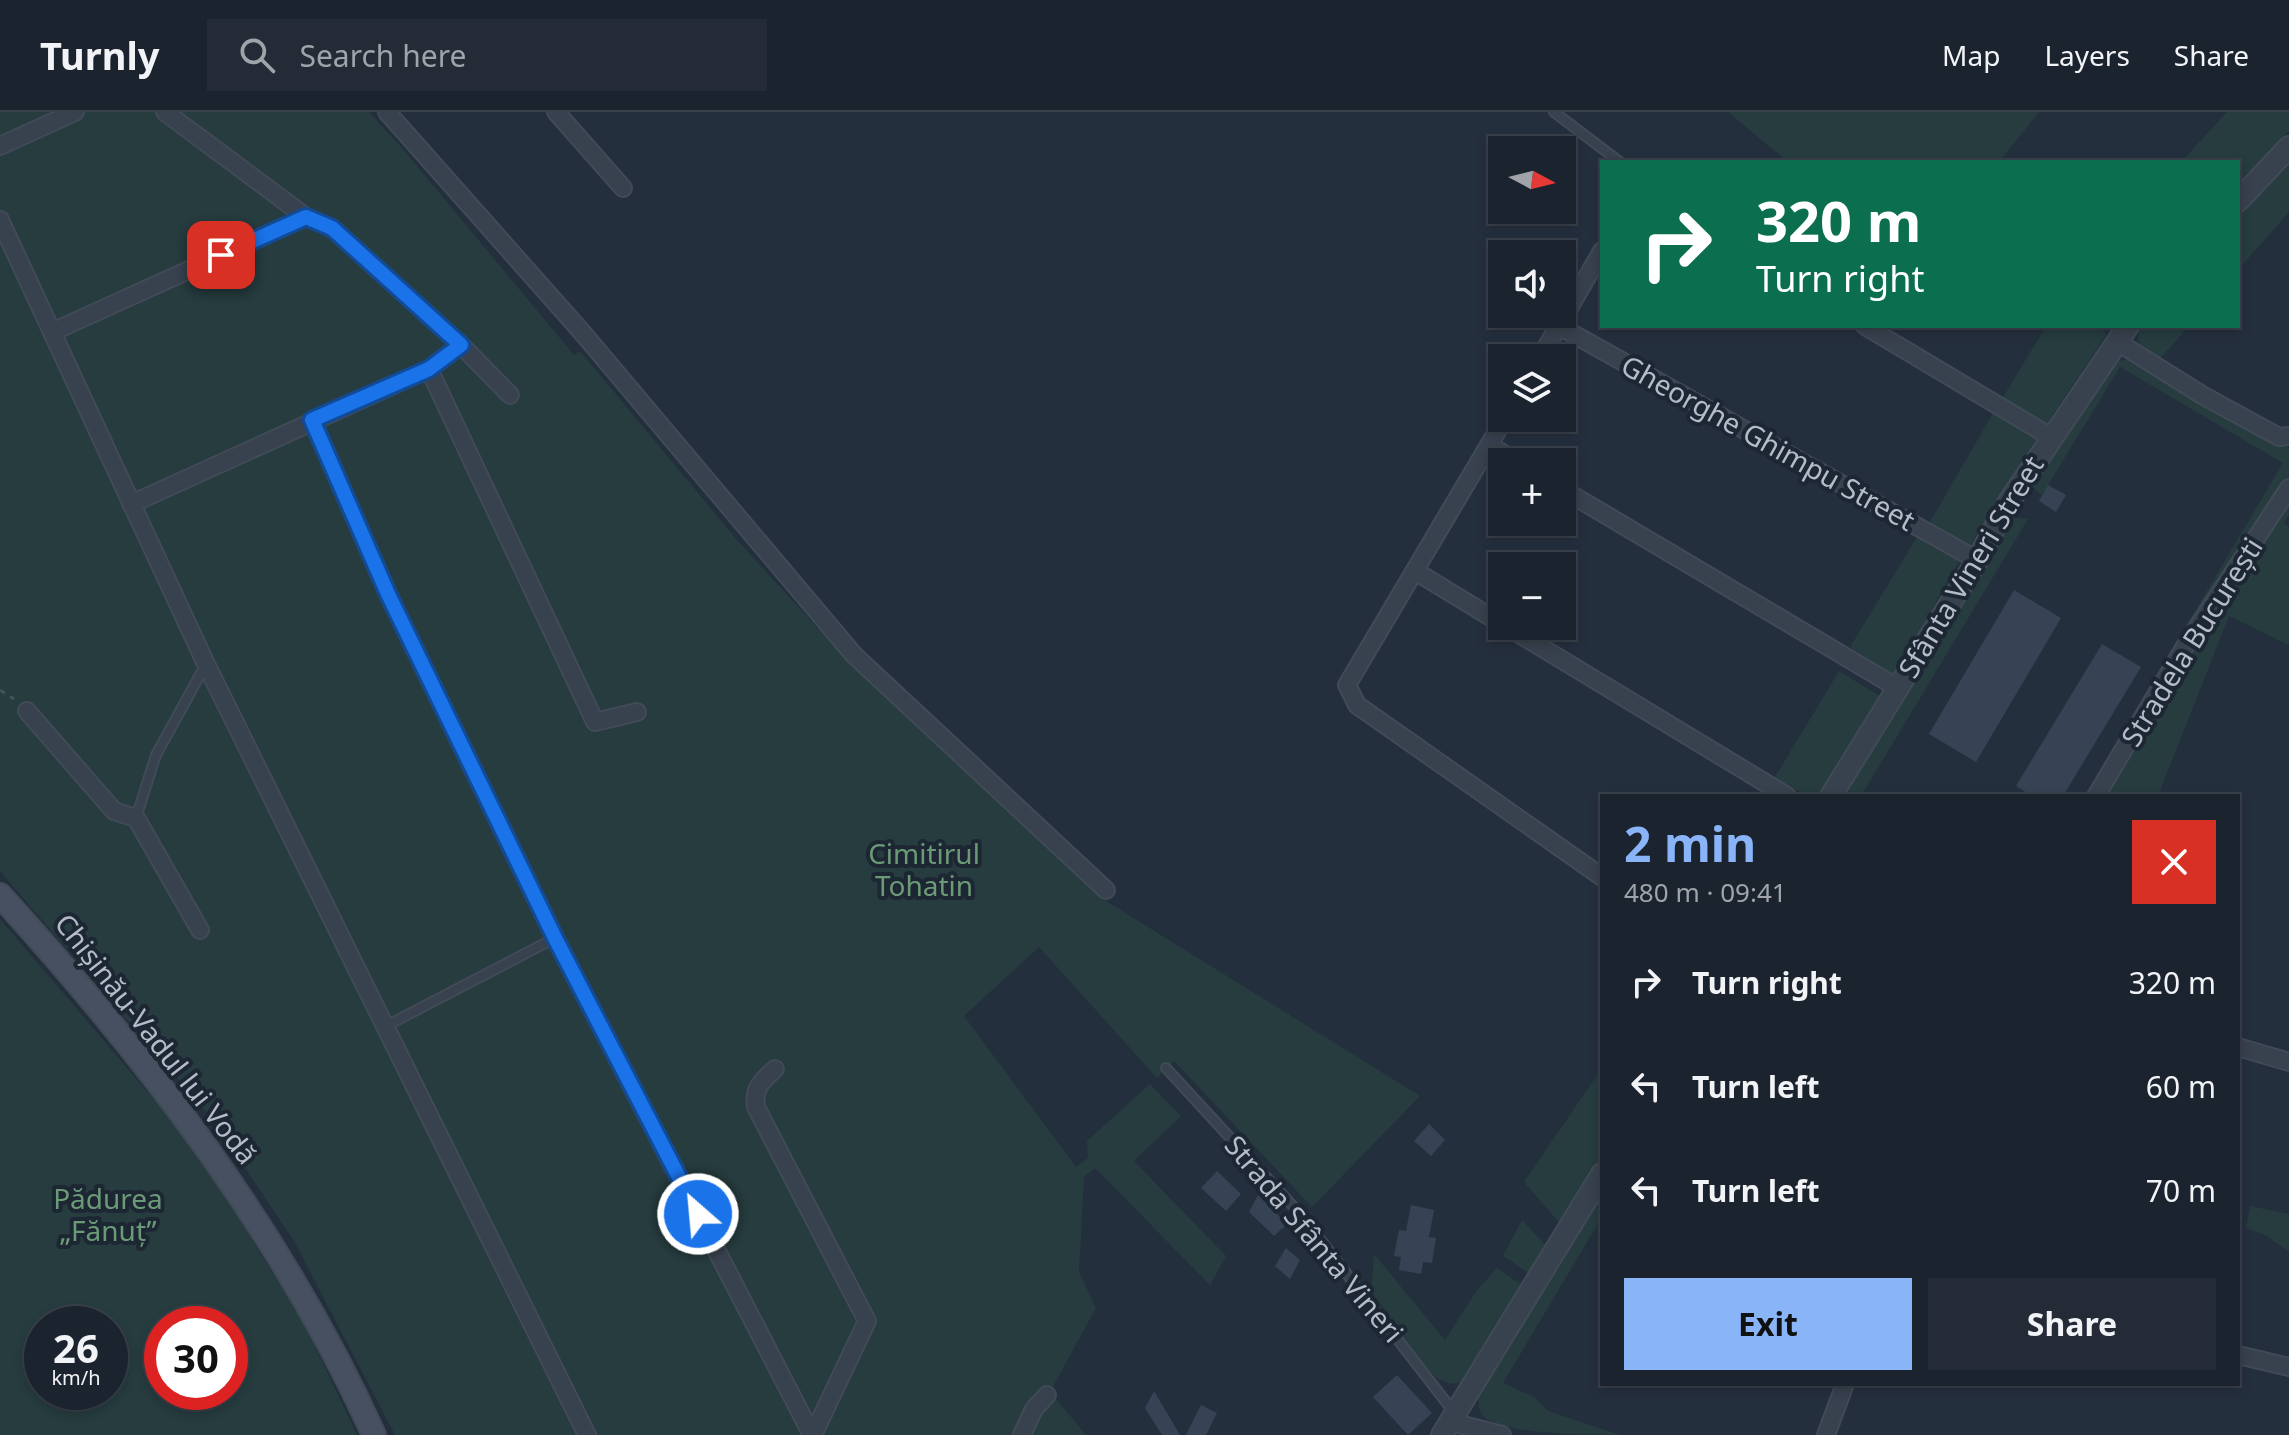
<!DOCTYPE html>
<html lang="en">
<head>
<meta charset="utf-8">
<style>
  :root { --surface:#1b232e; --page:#242b36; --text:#f1f3f6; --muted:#a0a4aa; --line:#39404a; --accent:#8ab4f8 }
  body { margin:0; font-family:"Noto Sans",sans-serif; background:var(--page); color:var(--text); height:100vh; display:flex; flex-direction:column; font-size:30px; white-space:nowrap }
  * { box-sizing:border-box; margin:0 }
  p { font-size:26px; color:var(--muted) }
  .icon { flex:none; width:44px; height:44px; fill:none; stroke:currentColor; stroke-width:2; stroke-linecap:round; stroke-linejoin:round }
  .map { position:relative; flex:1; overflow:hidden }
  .sheet { position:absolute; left:1600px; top:682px; width:640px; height:592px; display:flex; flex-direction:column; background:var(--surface); border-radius:0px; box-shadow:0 4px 12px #0003,0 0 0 2px var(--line) }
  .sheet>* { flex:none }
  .guide { position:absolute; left:1600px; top:48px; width:640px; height:168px; border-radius:0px; box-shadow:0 4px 12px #0003,0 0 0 2px var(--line); background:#0b6e4f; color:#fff; overflow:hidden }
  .needle { width:52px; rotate:97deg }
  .buttons { position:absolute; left:1488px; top:24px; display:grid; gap:16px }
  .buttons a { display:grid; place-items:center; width:88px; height:88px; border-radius:0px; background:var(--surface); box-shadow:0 4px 12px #0003,0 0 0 2px var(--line); font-size:40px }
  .speed { position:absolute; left:24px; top:1194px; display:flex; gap:16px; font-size:40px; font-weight:700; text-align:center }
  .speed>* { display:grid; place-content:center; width:104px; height:104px; border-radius:50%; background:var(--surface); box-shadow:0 4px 12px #0003,0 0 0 2px var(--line); line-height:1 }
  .speed small { font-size:20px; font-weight:400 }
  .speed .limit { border:12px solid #d22; background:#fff; color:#111 }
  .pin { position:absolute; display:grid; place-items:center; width:68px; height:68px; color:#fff; margin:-34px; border-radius:16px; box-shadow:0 4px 12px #0006 }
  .me { position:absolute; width:88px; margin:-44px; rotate:333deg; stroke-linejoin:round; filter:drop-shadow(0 0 6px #0008) }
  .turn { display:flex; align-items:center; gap:28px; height:168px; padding:0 24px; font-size:36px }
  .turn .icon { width:104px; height:104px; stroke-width:2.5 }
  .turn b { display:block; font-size:56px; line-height:68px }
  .round { display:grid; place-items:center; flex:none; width:84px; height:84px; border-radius:0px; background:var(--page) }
  .headline { display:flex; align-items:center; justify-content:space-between; height:136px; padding:0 24px }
  h1 { font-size:48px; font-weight:700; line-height:60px; color:var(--accent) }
  .primary-button { display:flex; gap:16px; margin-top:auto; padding:16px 24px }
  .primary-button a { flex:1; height:92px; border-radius:0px; background:var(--accent); color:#111; font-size:32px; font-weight:700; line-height:92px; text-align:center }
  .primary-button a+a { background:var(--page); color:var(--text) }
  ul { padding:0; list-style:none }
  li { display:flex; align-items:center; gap:24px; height:104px; padding:0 24px }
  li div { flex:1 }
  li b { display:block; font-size:30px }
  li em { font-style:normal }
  header { display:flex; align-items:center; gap:48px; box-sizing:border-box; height:112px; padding:0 40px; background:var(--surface); border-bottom:2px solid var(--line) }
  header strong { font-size:38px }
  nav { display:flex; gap:44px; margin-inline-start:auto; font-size:28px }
  .search { width:560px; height:72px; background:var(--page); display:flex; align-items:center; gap:20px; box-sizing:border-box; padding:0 28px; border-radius:0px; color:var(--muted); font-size:30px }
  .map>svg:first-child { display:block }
  .green { fill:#263c3f; fill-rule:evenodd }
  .building { fill:#364354 }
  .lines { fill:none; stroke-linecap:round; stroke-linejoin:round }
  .service-casing { stroke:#414a57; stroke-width:12 }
  .minor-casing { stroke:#414a57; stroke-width:20 }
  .tertiary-casing { stroke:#414a57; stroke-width:24 }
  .secondary-casing { stroke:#414a57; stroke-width:26 }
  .path { stroke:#3f5557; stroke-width:3; stroke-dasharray:6 6; stroke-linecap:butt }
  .service { stroke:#38414e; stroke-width:8 }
  .minor { stroke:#38414e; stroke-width:16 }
  .tertiary { stroke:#38414e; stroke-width:20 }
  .secondary { stroke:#465061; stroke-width:22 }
  .route-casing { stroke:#114b97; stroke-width:20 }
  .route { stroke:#1a73e8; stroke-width:14 }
  .labels { text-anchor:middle; stroke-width:8; stroke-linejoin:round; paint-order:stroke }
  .street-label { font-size:28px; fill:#b4bcc9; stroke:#1d2633 }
  .park-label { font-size:28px; fill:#6b9a76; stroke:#1d2633 }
</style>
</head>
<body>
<header>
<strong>Turnly</strong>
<div class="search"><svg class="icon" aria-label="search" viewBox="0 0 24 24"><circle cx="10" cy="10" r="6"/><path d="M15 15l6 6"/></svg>Search here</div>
<nav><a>Map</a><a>Layers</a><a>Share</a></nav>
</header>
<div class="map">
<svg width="2289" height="1323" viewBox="0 0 2289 1323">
  <rect width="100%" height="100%" fill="#242f3e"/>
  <path class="green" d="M0,0H369L402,36L574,243L580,239L738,429L835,535L1098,784L1420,984L1312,1095L1174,949L1157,966L1039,835L964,904L1076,1055L1088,1046L1087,1029L1150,972L1181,1004L1134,1049L1226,1144L1210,1173L1095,1056L1084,1065L1079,1160L1096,1196L1050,1280L1086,1323H395L294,1129L213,1008L0,759Z
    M1728,0H2039L1999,50H1788Z
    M2227,0H2289V19L2238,71V50H2181Z
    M2289,46V100L2238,158V101Z
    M2046,214H2101L2106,223L2046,313L2002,287Z
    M2140,214H2189L2157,250C2143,241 2134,232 2140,214Z
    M2125,248L2137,250L2289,336V403L2284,411L2289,415V533L2229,504L2158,684H2085L2283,351L2120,255L2042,383L2033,376L2032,369L2113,250Z
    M1993,301L2036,327L1970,434L1930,410Z
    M2011,405L2028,407L1861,684H1852L1847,675Z
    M1917,425L1959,449L1894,563L1850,535Z
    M1839,559L1880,584L1819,684H1806L1775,665Z
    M0,807L192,1032L304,1211L357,1323H0ZM42,1212H110V1280H42ZM162,1212H230V1280H162Z
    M1602,956V1045L1561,1113L1524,1070Z
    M1602,1078V1105L1503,1271L1534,1285L1548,1299L1620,1323C1590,1323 1500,1323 1482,1303C1476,1293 1479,1283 1481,1272Z
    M2250,1094L2289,1102V1140L2267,1124L2246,1116Z
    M1522,1108L1547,1135L1530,1162L1503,1144Z
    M1374,1142L1445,1228L1477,1178L1497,1156L1523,1174L1466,1269L1451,1272L1438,1267L1418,1247L1371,1179Z"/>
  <path class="building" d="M2048,373L2066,383L2056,400L2039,389Z
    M2014,478L2061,506L1976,650L1929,622Z
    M2102,532L2141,555L2063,684H2032L2016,674Z
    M1429,1012L1445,1028L1431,1044L1414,1029Z
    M1217,1059L1241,1082L1226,1099L1201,1076Z
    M1258,1083L1287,1112L1274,1124L1249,1100Z
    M1411,1093L1434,1098L1429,1125L1436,1126L1432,1151L1423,1150L1421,1162L1399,1158L1401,1145L1394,1144L1399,1118L1406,1119Z
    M1286,1136L1300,1148L1290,1167L1275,1154Z
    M1397,1263L1432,1301L1408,1323L1373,1285Z
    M1154,1279L1180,1323H1162L1145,1296Z
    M1201,1293L1217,1301L1206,1323H1186Z"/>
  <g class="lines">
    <g class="service-casing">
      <path id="service" d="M1554,0L1620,50
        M136,706L156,643L206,552
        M386,914L555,826
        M1166,956L1302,1104L1453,1299"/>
    </g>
    <g class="minor-casing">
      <path id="minor" d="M165,0L306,105L332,116L461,233L510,283
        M387,0L581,219L854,543L1106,778
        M556,0L623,76
        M0,34L75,0
        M0,108L206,552L587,1323
        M1559,214L1977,448
        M1865,214L2051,325
        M52,220L306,105
        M2116,229L2202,283L2279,325L2289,324
        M1540,246L1602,139
        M429,257L595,610L637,600
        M1505,306L1347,573L1357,593L1602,765
        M312,308L388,482L555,826L812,1323
        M1489,333L1517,350
        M1562,377L1898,576
        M131,392L429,257L461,233
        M1415,459L1502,512
        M1506,514L1787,684
        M27,599L114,699L136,706L200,818
        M2096,684L2184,536L2289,376
        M2238,935L2289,950
        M775,957C762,969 753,976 756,995L867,1209L813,1323
        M2238,1243L2289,1255
        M1451,1310L1502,1323
        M1022,1323L1034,1297L1047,1283
        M1826,1323L1845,1272"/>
    </g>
    <g class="tertiary-casing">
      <path id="tertiary" d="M2238,89L2289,35
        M1831,684L1977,448L2010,388L2128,214
        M1442,1323L1602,1062"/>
    </g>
    <g class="secondary-casing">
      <path id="secondary" d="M0,783C148,946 283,1122 374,1323"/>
    </g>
    <path class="path" d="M0,578L14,587"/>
    <use href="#service" class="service"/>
    <use href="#minor" class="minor"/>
    <use href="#tertiary" class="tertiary"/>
    <use href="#secondary" class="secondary"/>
  </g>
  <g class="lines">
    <g class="route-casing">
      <path id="route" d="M221,143L306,105L332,116L461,233L429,257L312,308L388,482L555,826L698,1102"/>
    </g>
    <use href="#route" class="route"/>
  </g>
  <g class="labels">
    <g class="street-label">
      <text transform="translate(1768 331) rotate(29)" y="10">Gheorghe Ghimpu Street</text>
      <text transform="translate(1971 455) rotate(-59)" y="10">Sfânta Vineri Street</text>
      <text transform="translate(2192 530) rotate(-58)" y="10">Stradela București</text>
      <text transform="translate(156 927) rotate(52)" y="10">Chișinău-Vadul lui Vodă</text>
      <text transform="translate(1314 1127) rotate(50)" y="10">Strada Sfânta Vineri</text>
    </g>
    <g class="park-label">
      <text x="924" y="752">Cimitirul<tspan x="924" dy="32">Tohatin</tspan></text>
      <text x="108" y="1097">Pădurea<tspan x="108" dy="32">„Fănuț”</tspan></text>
    </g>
  </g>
</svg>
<div class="buttons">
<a><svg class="needle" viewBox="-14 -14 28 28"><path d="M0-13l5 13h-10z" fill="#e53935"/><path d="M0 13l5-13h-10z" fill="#a0a4aa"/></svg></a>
<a><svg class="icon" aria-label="sound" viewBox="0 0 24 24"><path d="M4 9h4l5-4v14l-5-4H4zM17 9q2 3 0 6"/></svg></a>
<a><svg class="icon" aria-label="layers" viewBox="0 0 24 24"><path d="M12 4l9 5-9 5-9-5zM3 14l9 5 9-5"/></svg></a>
<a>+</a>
<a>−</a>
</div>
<div class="speed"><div>26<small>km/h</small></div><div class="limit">30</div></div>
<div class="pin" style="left:221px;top:143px;background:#d93025"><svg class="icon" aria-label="arrive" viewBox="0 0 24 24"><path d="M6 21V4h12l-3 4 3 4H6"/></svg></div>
<svg class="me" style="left:698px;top:1102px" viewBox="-20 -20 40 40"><circle r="17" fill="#1a73e8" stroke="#fff" stroke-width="3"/><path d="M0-11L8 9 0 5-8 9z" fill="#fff"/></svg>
<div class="guide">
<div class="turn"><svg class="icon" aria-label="right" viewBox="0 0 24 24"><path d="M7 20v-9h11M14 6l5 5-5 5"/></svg><div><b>320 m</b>Turn right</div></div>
</div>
<section class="sheet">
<div class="headline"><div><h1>2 min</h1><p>480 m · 09:41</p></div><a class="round" style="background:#d93025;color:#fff"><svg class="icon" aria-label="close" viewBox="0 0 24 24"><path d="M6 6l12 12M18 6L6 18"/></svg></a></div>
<ul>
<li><svg class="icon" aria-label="right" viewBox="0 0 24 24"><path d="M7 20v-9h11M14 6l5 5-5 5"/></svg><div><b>Turn right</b></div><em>320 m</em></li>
<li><svg class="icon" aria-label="left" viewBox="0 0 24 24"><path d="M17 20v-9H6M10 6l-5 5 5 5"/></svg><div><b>Turn left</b></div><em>60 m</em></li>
<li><svg class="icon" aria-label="left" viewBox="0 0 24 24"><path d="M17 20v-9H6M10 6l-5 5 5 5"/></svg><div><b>Turn left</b></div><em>70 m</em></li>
</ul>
<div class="primary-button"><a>Exit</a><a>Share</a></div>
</section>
</div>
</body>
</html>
